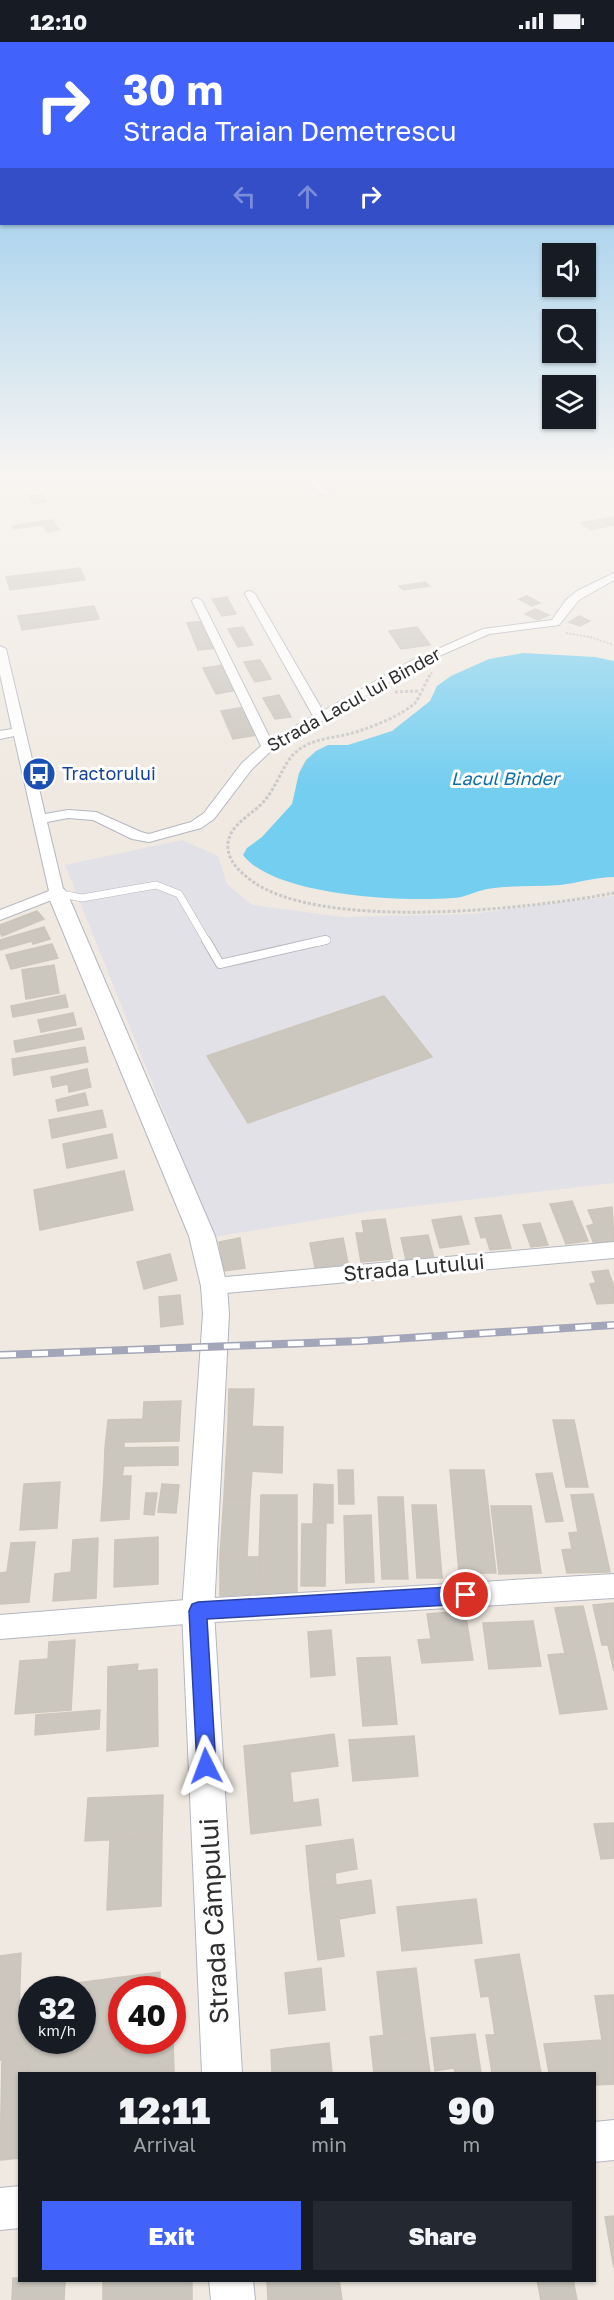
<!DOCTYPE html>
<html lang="en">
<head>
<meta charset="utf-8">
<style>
  :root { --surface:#171b24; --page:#242831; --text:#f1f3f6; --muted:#9ea1a6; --accent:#4162fb }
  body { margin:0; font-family:"Golos Text",sans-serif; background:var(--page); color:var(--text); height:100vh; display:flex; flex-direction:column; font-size:22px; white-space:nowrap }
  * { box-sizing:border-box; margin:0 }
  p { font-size:20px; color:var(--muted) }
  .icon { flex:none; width:33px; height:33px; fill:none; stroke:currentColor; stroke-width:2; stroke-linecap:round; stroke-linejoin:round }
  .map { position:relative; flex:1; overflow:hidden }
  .panel { position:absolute; left:18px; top:2030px; width:578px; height:210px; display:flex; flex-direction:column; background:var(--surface); border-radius:0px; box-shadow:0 2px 4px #0004 }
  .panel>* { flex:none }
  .hud { position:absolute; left:0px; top:0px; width:615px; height:183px; box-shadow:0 2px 4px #0004; background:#4162fb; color:#fff; overflow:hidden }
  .controls { position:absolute; left:542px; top:201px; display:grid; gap:12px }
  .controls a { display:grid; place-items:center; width:54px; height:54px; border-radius:0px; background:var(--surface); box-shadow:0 2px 4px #0004; font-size:30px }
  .speed { position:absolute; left:18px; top:1934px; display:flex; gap:12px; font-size:30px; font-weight:700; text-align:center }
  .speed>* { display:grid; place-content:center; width:78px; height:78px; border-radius:50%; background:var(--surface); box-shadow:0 2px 4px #0004; line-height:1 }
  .speed small { font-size:15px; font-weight:400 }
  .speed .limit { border:9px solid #d22; background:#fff; color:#111 }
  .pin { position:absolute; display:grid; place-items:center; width:51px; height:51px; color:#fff; margin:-26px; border:3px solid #fff; border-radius:50%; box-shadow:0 2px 6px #0007 }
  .me { position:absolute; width:66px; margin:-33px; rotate:357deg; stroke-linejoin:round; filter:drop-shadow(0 0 4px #0008) }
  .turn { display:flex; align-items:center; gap:21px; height:126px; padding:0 24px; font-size:27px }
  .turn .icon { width:78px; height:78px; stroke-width:2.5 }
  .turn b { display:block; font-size:42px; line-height:51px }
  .lanes { display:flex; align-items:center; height:57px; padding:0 24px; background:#0003; justify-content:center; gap:30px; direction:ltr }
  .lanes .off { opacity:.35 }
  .eta { display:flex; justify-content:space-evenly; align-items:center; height:102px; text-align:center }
  .eta b { font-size:36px; font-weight:800; line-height:42px }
  .button { display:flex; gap:12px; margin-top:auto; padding:12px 24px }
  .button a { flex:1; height:69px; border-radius:0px; background:var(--accent); color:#fff; font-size:24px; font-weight:800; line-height:69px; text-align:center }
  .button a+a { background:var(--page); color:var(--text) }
  .status { display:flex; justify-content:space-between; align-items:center; height:42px; padding:0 30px; background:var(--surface); direction:ltr }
  .status svg { height:16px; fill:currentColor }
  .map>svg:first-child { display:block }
  .industrial { fill:#e3e1e8 }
  .water { fill:#74cef0 }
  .building { fill:#cbc7bf; stroke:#cbc5ba; stroke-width:1.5 }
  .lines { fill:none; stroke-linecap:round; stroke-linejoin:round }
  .lane-far1-casing { stroke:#b4b7c1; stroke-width:8 }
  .lane-casing { stroke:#b4b7c1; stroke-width:10 }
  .street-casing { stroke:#b4b7c1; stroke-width:2 }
  .secondary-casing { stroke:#b4b7c1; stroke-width:2 }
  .path-far1 { stroke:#c9c9c9; stroke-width:2; stroke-dasharray:2 1.5; stroke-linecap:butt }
  .path { stroke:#c9c9c9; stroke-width:3; stroke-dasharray:3 2; stroke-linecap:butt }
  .lane-far1 { stroke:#fff; stroke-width:7 }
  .lane { stroke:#fff; stroke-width:8 }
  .street { fill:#fff; fill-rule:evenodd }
  .secondary { fill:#fff; fill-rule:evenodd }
  .rail-casing { stroke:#a3a6b8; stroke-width:8 }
  .rail { stroke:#fff; stroke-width:5; stroke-dasharray:16; stroke-linecap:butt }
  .route { fill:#4162fb; stroke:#2a40a3; stroke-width:1.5 }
  .labels { text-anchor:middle; stroke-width:6; stroke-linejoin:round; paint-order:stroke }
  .far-street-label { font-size:18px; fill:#2e2e2e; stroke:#fff }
  .far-transit-label { font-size:18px; fill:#164399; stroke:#fff; text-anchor:start }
  .far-water-label { font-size:18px; font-style:italic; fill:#0d6ea3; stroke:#fff }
  .street-label { font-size:21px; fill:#2e2e2e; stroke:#fff }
  .near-street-label { font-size:26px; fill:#2e2e2e; stroke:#fff }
</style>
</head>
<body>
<div class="status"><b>12:10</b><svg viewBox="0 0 49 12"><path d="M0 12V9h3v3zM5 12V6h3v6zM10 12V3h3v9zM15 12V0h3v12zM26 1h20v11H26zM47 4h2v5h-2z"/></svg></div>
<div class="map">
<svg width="614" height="2258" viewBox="0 0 614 2258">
  <rect width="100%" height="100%" fill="#efe9e1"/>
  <path class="industrial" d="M182,798L218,814L227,842L252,863L343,875L471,872L614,854V1141L365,1170L214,1195L65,823Z"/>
  <path class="water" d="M523,611L595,615L614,619V835C596,835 578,841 560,843C536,845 511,843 487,847C476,849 464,856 452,856C403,860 274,854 243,813L247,806L262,795L292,762L299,731L306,718L316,709L328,703H348L392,689L430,659L437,644L451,634L489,617Z"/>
  <path class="building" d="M42,453L47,460L33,462L29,454Z
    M614,475V483L590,488L581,481Z
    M53,478L59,488L47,490L41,479Z
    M41,479L43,483L14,487L12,484Z
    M80,526L85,538L10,548L6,535Z
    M425,540L430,544L403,548L399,544Z
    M527,554L540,561L532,564L519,557Z
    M227,555L236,572L222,574L212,557Z
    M94,564L99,577L22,588L18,574Z
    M535,567L549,573L538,578L525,572Z
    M579,574L590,579L580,584L569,580Z
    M204,579L216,606L198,608L187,581Z
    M243,585L253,603L238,605L228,587Z
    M417,585L430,603L401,607L389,589Z
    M260,618L271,637L255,640L244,620Z
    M224,623L238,648L216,652L203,626Z
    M279,653L291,675L275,677L263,656Z
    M244,665L257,693L233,697L221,669Z
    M37,869L44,877L2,894L0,891V883Z
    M44,885L50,897L33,902L32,899L0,908V898Z
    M52,902L58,916L11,927L6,913Z
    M54,923L59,951L26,957L22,928Z
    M65,953L68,965L13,975L11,964Z
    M384,954L432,1015L248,1081L207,1014Z
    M73,971L76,983L41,990L38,978Z
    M81,986L84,997L16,1010L14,999Z
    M85,1005L88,1020L14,1033L12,1017Z
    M87,1027L91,1045L69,1050L68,1042L53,1045L51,1035Z
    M85,1051L88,1063L58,1069L56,1058Z
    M102,1068L106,1085L52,1096L49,1078Z
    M112,1092L117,1116L67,1126L63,1102Z
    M124,1129L133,1168L40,1188L34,1148Z
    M572,1159L588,1199L566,1202L550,1162Z
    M612,1165L614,1199L594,1202L587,1184L594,1182L588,1168Z
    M501,1173L511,1206L490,1208L486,1195L481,1196L475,1176Z
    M461,1174L469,1202L440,1206L432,1178Z
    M385,1177L393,1217L361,1220L356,1191H364L362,1179Z
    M540,1181L548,1203L531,1205L523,1183Z
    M428,1193L434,1216L406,1218L401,1196Z
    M240,1196L245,1226L224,1229L219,1200Z
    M343,1196L349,1226L316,1231L310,1201Z
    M170,1212L177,1238L144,1247L137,1220Z
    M608,1228L614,1245V1261L597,1262L590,1242L596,1241L592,1230Z
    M180,1253L183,1282L161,1285L159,1255Z
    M229,1347H254L252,1384H228Z
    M181,1359L180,1377H143L144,1360Z
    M143,1377H180L179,1399L124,1400V1406H105L108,1378Z
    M553,1378H574L588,1445H566Z
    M228,1384L283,1385L282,1431L252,1429L250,1455H224Z
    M178,1405V1423L124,1424L122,1434H104L105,1406Z
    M338,1428H353L354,1462H339Z
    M450,1428H484L496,1531H459Z
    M552,1431L563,1479L546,1480L536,1432Z
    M104,1434H131L129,1477L101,1479Z
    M60,1440L57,1486L20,1488L24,1442Z
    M162,1442L179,1443L176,1471L158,1470Z
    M314,1442L333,1443V1481H313Z
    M146,1451H157L154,1473L144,1472Z
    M593,1452L610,1530L567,1531L562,1508L572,1507L569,1491L578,1490L571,1453Z
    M261,1453H297V1553L258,1552Z
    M224,1455H250L247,1514H220Z
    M378,1455H403L408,1537H382Z
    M412,1463H436L442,1536H417Z
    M491,1464H531L541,1531L499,1532Z
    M371,1473L374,1540L346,1541L344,1474Z
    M302,1482H326L325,1544H301Z
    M158,1495V1542L114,1545L115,1498Z
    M98,1496L96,1556L53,1559L55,1532L71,1530L73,1498Z
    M35,1500L29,1560L0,1562V1531L7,1530L11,1501Z
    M220,1514L259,1515L258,1552L220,1554Z
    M614,1561V1629L608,1603H602L593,1563Z
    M583,1564L594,1609L565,1612L555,1566Z
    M465,1569L473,1618L422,1621L418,1598L431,1597L427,1572Z
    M533,1579L541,1624L489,1627L483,1581Z
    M331,1588L335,1633L311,1635L308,1590Z
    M75,1598L71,1668L15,1672L20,1619L48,1617L49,1600Z
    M594,1609L607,1667L560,1672L548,1613Z
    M390,1615L397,1682L363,1684L357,1616Z
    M138,1622L137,1629L157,1627L158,1704L107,1709L108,1625Z
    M100,1668L99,1687L35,1693L36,1673Z
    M334,1692L338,1724L290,1730L293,1761L318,1757L321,1783L251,1792L244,1704Z
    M414,1694L418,1734L353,1739L349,1698Z
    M163,1753L162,1795L85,1799L88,1756Z
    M614,1781V1816L601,1817L594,1782Z
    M162,1795L161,1864L107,1868L110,1798Z
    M353,1797L357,1827L335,1831L336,1843L310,1847L306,1804Z
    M371,1838L375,1871L339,1877L344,1914L318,1918L310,1847Z
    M476,1857L482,1901L402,1909L397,1865Z
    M21,1911L19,1973L32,1972V1998H61V2011L0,2018V1914Z
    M519,1912L541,2031H492L486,1993H495L489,1954L481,1955L475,1918Z
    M321,1926L325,1968L289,1972L285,1931Z
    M416,1926L424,1989L384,1994L377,1930Z
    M160,1930V1947H122V1998H160L61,2011V1998H82V1947H62V1943Z
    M614,1953V2042L594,2043V2031H549L544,2002L602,1998L595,1954Z
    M424,1989L430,2031H374L370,1995Z
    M475,1992L481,2031H455L454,2026L435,2029L431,1996Z
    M173,1996L174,2031H162L161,1998Z
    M161,1998L162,2031H28L29,2015Z
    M329,2001L332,2031H272L271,2008Z
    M29,2015L28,2031H20V2116L0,2118L2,2018Z
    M614,2174V2226L605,2175Z
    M13,2236L65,2238L64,2258H12Z
    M103,2238H192V2258H103Z
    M267,2238H339L342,2258H268Z
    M537,2238H573L577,2258H541Z"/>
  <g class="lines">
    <g class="lane-far1-casing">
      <path id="lane-far1" d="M57,851L82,856L156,843L179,852L207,900
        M319,900L327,898"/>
    </g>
    <g class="lane-casing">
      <path id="lane" d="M206,898L220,922L325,898"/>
    </g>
    <g class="street-casing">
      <path id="street" d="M296,429H305L330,451L322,453Z
        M614,531V538L579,558L559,583L489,592L419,623L272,708L252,727L214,777L201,786L149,800L132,797L93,778L68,776L47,780L64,851L62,854L0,878V868L49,849L14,694L0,697V689L12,687L0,632V604L6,607L45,772L68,768L96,770L141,790L149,792L191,780L204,771L242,721L261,704L192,559L193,557L197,556L202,559L271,698L313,674L245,552L246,550L250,549L255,552L323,669L411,619L483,587L552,578L566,558L577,549Z
        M614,1200V1216L214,1252L207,1250L204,1244L207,1238L214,1236Z
        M614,1532V1556L198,1581L0,1597V1573L198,1557Z"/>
    </g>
    <g class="secondary-casing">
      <path id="secondary" d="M57,845L64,847L67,851L215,1194L227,1244L229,1272L214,1569L242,2031H202L182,1569L203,1272L201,1244L189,1194L47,851L50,847Z
        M614,2078V2118L594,2120V2080Z
        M20,2144V2186L0,2188V2146Z
        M209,2238H253L255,2258H211Z"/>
    </g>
    <path class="path-far1" d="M566,591L590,595L614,603
      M429,635L433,629"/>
    <path class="path" d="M430,633C426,640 419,656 415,661C401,674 368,687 349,692C327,697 307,697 291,715C281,728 276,745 265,758C254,772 229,782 228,802C227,817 237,827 248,836C315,891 530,867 614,851
      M395,650L420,649"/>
    <use href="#lane-far1" class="lane-far1"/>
    <use href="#lane" class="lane"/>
    <use href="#street" class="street"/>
    <use href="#secondary" class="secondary"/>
    <g class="rail-casing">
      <path id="rail" d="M0,1313L360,1299L614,1283"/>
    </g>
    <use href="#rail" class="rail"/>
  </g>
  <linearGradient id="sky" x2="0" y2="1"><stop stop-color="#79beeb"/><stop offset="0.58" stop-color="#f8f5f2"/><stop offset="1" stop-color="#f8f5f2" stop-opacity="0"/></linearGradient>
  <rect width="614" height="745" fill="url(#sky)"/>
  <path class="route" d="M466,1544L472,1547L475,1553L472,1559L466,1562L207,1577L216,1724L213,1731L206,1733L200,1731L197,1724L189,1569L192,1562L198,1560Z"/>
  <defs>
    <g id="bus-disc" transform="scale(1.725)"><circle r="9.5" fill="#1a4fb4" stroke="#fff"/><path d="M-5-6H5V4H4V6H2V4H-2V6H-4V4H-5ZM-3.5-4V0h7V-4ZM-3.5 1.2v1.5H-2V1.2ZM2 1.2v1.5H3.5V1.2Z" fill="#fff"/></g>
  </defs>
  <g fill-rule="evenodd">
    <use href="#bus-disc" x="39" y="732"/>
  </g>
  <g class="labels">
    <g class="far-street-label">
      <text transform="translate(354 658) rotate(-29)" y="6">Strada Lacul lui Binder</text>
    </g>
    <g class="far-transit-label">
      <text x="62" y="738">Tractorului</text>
    </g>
    <g class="far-water-label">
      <text x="505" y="743">Lacul Binder</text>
    </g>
    <g class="street-label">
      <text transform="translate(414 1226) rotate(-5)" y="7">Strada Lutului</text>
    </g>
    <g class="near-street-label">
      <text transform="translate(214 1879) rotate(-93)" y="9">Strada Câmpului</text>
    </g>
  </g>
</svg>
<div class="controls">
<a><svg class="icon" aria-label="sound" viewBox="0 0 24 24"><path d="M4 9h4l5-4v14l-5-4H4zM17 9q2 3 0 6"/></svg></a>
<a><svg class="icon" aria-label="search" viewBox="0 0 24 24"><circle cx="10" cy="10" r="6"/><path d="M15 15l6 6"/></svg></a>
<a><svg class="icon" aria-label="layers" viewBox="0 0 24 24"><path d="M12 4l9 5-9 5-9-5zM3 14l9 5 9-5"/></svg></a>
</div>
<div class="speed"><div>32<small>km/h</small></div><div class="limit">40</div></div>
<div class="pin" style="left:466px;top:1553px;background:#d93025"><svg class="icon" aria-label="arrive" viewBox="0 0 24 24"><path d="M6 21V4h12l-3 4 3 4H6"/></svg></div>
<svg class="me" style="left:206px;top:1724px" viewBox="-20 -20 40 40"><path d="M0-17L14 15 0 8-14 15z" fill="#4162fb" stroke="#fff" stroke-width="4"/></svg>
<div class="hud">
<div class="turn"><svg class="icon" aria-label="right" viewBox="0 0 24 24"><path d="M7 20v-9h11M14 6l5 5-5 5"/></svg><div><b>30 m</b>Strada Traian Demetrescu</div></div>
<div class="lanes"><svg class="icon off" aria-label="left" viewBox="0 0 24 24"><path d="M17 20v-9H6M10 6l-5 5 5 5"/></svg><svg class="icon off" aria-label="ahead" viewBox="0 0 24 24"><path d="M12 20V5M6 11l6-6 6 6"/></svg><svg class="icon" aria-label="right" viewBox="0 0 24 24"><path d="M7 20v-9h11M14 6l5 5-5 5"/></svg></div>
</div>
<section class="panel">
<div class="eta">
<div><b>12:11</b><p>Arrival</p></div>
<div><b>1</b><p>min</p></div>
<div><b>90</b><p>m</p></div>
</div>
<div class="button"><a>Exit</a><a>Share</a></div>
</section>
</div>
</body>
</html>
